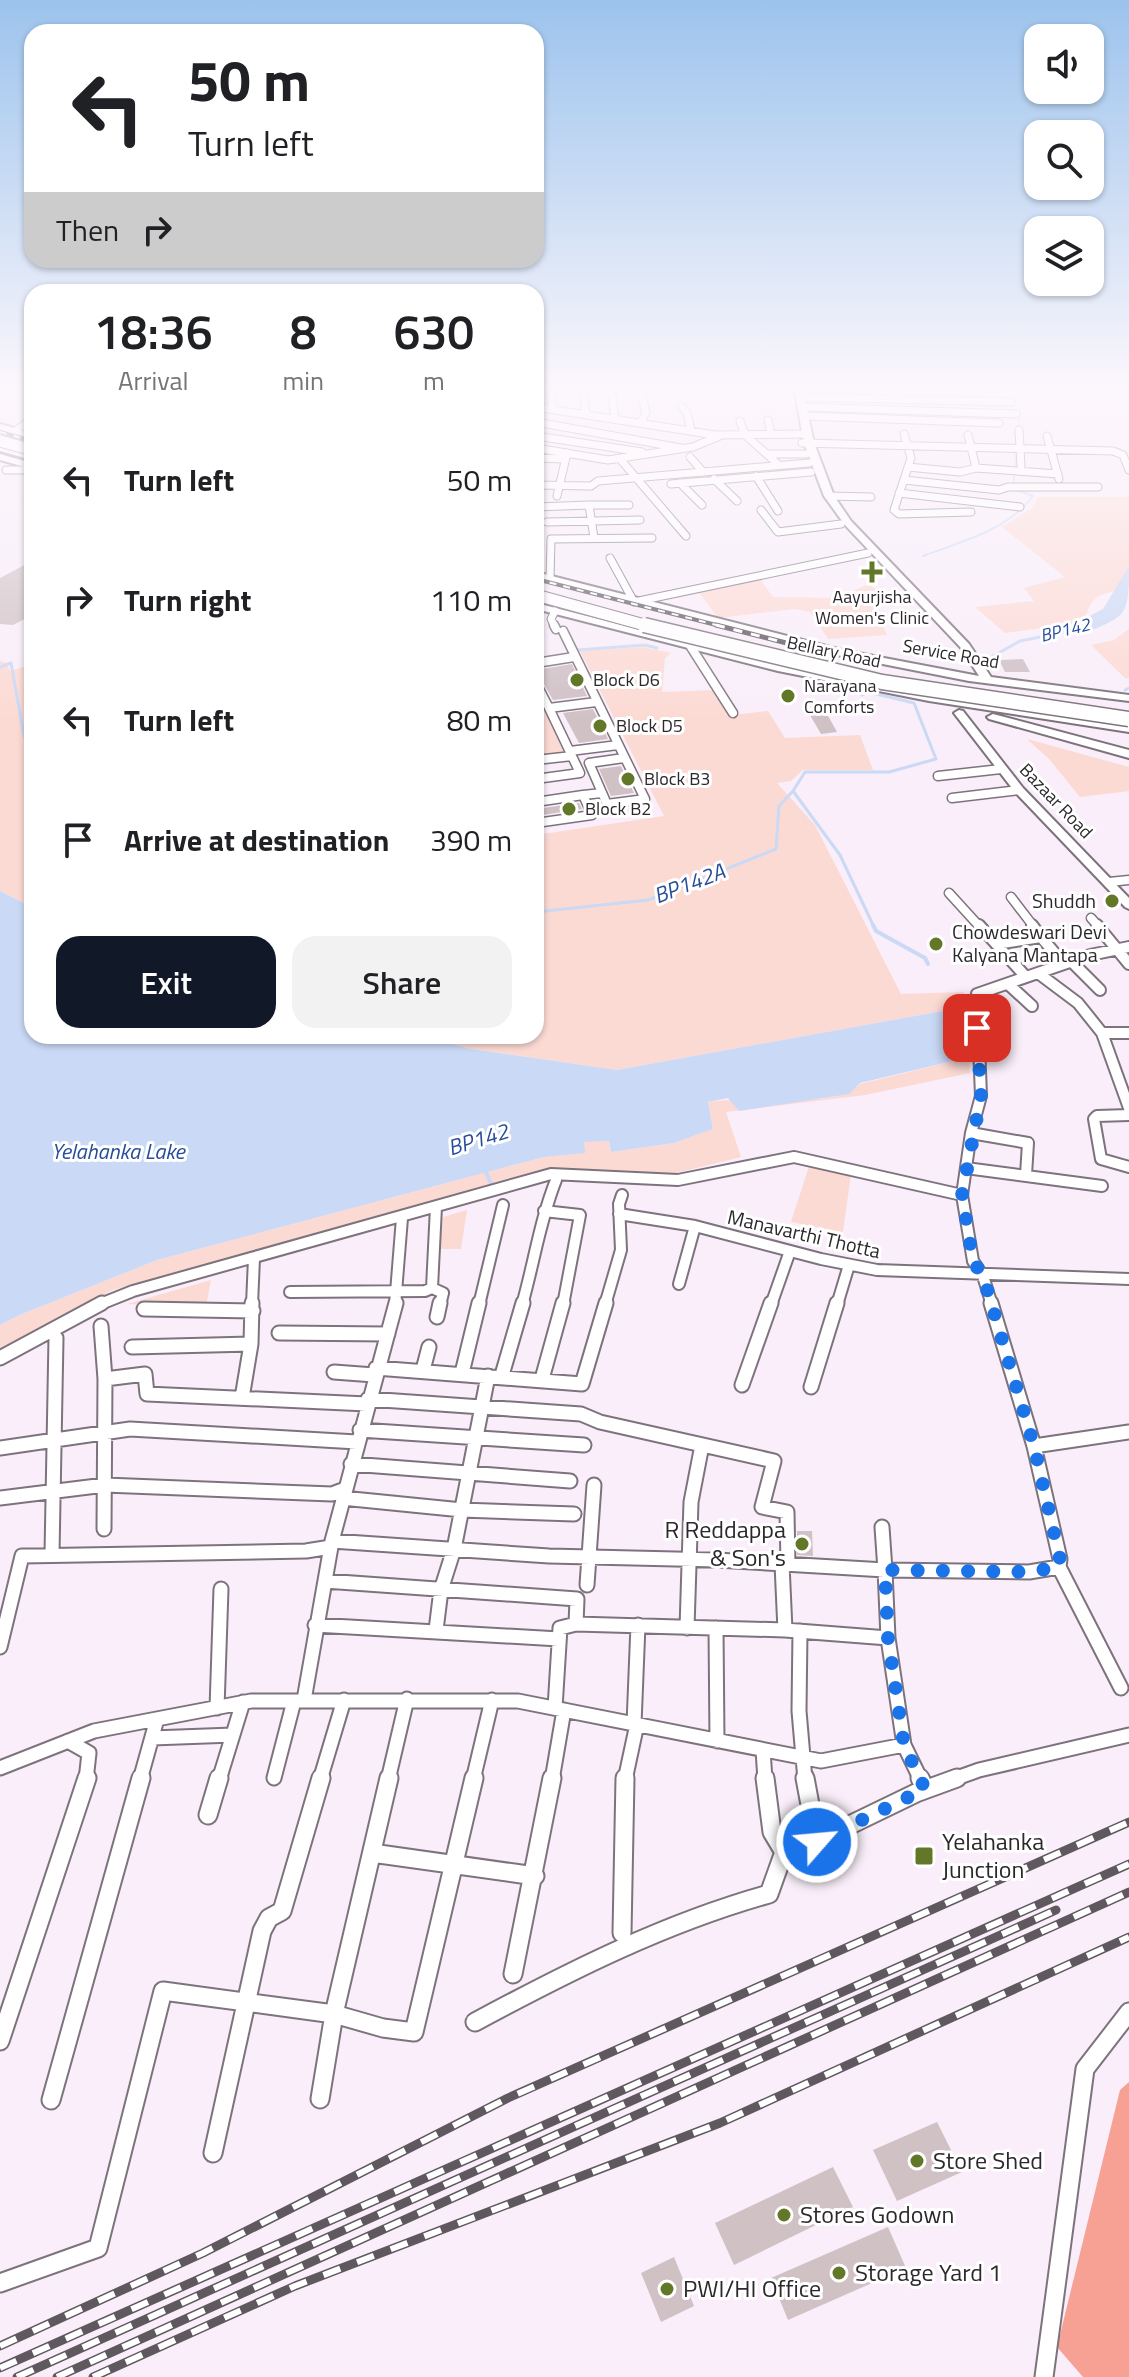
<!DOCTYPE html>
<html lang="en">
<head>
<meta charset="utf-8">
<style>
  :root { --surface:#fff; --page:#f2f2f2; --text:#202124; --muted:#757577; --accent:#111827 }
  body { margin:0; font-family:"Titillium Web",sans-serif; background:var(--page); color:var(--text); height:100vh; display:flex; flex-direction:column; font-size:30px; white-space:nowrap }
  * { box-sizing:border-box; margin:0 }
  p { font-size:26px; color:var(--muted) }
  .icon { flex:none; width:44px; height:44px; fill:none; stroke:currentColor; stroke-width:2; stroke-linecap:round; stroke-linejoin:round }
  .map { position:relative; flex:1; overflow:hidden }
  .sheet { position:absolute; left:24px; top:284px; width:520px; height:760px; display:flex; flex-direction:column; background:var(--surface); border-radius:24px; box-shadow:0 2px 6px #0004 }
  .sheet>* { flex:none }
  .hud { position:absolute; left:24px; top:24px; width:520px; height:244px; border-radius:24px; box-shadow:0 2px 6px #0004; background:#fff; color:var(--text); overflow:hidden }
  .fabs { position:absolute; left:1024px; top:24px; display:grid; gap:16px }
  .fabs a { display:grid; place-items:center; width:80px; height:80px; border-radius:16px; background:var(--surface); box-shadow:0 2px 6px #0004; font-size:40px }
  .pin { position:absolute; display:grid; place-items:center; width:68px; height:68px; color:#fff; margin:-34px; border-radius:16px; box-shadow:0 4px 12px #0006 }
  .me { position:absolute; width:88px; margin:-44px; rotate:63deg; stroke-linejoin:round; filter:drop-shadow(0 0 6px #0008) }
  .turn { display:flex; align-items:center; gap:28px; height:168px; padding:0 32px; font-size:36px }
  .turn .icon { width:104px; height:104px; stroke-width:2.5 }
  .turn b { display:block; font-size:56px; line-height:68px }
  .then { display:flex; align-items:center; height:76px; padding:0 32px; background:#0003; gap:16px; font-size:30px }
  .eta { display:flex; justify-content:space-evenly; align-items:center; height:136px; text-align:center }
  .eta b { font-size:48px; font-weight:600; line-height:56px }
  .primary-button { display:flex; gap:16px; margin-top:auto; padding:16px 32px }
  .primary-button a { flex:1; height:92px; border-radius:24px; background:var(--accent); color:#fff; font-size:32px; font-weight:600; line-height:92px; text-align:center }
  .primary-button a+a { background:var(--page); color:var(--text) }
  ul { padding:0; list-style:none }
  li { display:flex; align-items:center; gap:24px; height:120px; padding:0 32px }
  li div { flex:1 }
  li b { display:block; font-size:30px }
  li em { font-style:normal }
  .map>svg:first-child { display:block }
  .green { fill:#fcdad4 }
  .forest { fill:#f7a195 }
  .water { fill:#cad9f5 }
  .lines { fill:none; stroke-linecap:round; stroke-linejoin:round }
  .stream-far2 { stroke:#cad9f5; stroke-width:2 }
  .stream-far1 { stroke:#cad9f5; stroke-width:3 }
  .stream { stroke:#cad9f5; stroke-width:4 }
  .building { fill:#d0c1c5 }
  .minor-far4-casing { stroke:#7d737d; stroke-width:9 }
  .minor-far3-casing { stroke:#7d737d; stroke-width:11 }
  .minor-far2-casing { stroke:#7d737d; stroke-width:14 }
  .minor-far1-casing { stroke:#7d737d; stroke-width:17 }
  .minor-casing { stroke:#7d737d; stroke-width:21 }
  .tertiary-casing { stroke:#7d737d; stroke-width:4 }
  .secondary-casing { stroke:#7d737d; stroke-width:4 }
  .trunk-casing { stroke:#7d737d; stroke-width:4 }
  .minor-far4 { stroke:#fff; stroke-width:7 }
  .minor-far3 { stroke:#fff; stroke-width:8 }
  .minor-far2 { stroke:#fff; stroke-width:10 }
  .minor-far1 { stroke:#fff; stroke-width:13 }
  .minor { stroke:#fff; stroke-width:17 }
  .tertiary { fill:#fff; fill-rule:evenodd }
  .secondary { fill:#fff; fill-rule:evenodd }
  .trunk { fill:#fff; fill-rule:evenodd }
  .rail-far2-casing { stroke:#5f595f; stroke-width:4 }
  .rail-far1-casing { stroke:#5f595f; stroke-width:5 }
  .rail-casing { stroke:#5f595f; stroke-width:9 }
  .rail-far2 { stroke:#fff; stroke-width:2; stroke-dasharray:7; stroke-linecap:butt }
  .rail-far1 { stroke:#fff; stroke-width:3; stroke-dasharray:9; stroke-linecap:butt }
  .rail { stroke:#fff; stroke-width:6; stroke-dasharray:18; stroke-linecap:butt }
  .trunk-bridge-far1-casing { stroke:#7d737d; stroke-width:13; stroke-linecap:butt }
  .trunk-bridge-casing { stroke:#7d737d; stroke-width:17; stroke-linecap:butt }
  .trunk-bridge-far1 { stroke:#fff; stroke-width:11 }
  .trunk-bridge { stroke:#fff; stroke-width:14 }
  .route { stroke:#1a73e8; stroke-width:14; stroke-dasharray:0 25.2 }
  .poi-dot { fill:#627828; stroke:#fff; stroke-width:3 }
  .labels { text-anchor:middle; stroke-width:6; stroke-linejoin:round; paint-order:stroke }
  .far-poi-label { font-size:18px; fill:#2c282c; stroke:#fff; text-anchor:start }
  .far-water-label { font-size:18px; font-style:italic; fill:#274d9b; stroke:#fff }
  .far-street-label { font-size:18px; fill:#2c282c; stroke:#fff }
  .poi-label { font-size:20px; fill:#2c282c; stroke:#fff; text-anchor:end }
  .street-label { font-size:20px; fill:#2c282c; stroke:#fff }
  .water-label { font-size:22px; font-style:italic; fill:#274d9b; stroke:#fff }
  .near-poi-label { font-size:24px; fill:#2c282c; stroke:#fff; text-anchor:start }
</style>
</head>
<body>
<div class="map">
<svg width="1129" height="2377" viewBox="0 0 1129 2377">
  <rect width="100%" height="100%" fill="#f9eef9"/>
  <path class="green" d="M1038,497H1129V586C1102,597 1093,589 1085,620L1081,623L1005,633L975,607L1034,601L1024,588L1065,577L1002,527L1032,508Z
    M760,579L773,597L839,598L868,584L893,600L872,602L887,635L828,639L810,612L795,609L718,618L698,591Z
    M1129,629V677L1126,679L1091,645L1114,640Z
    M643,647L671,653L665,658L662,692L716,690L733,715L768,711L785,738L860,735L873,770H803L791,781L777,783L815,825L901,994L964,992L970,1073L865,1095L726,1112L741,1157L672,1174L547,1169L113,1290L0,1351V1325L22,1314L157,1260L544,1157L584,1153V1142L609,1141L611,1152L674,1143L713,1129L708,1102C748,1095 832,1111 860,1084L961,1059L959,1008L617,1070L471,1049L422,1036H536V835L664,816L580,651Z
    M0,661L7,663L10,671L32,664V907L0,891Z
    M536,693L544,710H548L568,751L536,755Z
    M1027,739L1129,767V791L1080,797L1049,759Z
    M809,1166L851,1174L843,1232L791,1222Z
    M467,1210L461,1249H440L443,1217Z
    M211,1280L206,1307L127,1304Z"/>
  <path class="forest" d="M1129,2082V2377H1083L1057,2347L1120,2090Z"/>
  <path class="water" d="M1129,566C1129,620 1126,615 1079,636L1086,618L1103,609Z
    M0,891L32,907V1036H422L471,1049L617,1070L959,1008L961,1059L860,1083L849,1094L739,1111L728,1098L708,1102L713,1129L674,1143L611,1152L609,1141L584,1142L585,1153L544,1157L157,1260L22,1314L0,1325Z"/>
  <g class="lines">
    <path class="stream-far2" d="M1018,431L1023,387
      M923,556C963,541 1006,531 1033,496L1013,489L1017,448"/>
    <path class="stream-far1" d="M577,650L645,645L657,648
      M986,660L1020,641L1084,628
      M0,667L11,663L24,736L32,743
      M1125,690L1129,688
      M862,695L868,692L914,703L936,759L889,772H805L793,791L840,855L874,927
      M536,912L648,900L776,849L779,806L793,791"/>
    <path class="stream" d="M873,925L876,931L925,958L928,964
      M484,1168L493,1188"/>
  </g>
  <path class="building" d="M32,561V615L13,625L0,624V578Z
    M1023,659L1030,672H1005L999,660Z
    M572,664L587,696L553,700L536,670Z
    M593,709L608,739L579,743L563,713Z
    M827,714L837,732L821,734L810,715Z
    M621,766L634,793L611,796L599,769Z
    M579,803L582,809L536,816V809Z
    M797,1531H812L813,1556L797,1555Z
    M937,2122L962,2172L897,2201L873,2150Z
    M833,2167L853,2207L734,2265L715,2223Z
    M888,2227L906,2268L788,2320L771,2278Z
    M674,2257L694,2306L661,2322L641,2273Z"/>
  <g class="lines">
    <g class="minor-far4-casing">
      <path id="minor-far4" d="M550,387L552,409
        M582,387L586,414
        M611,387L615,419
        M640,387L646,412L641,423
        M801,397L1011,402
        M536,407L715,435L808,434
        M682,407L687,413L691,431
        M803,407L1016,414
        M805,416L999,423
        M768,420L771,434
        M740,421L745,435L779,465
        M536,422L681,448
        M1019,430L1021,466
        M904,434L911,458L894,510L899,514L971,512
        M968,435L976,468
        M536,436L642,452
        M1047,436L1059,479
        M0,442L32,419
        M802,443L1113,451L1123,455L1129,470
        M536,448L608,460L693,447L722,435
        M767,454H806
        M690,457L703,472
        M536,458L563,459
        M620,459L686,536
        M908,467L960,472L976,468L1058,474
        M6,470H32
        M756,476L778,511
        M714,479L737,501
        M904,480L999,490L1008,487H1098
        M680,483L702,505
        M671,484L811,472
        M536,485L591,486L598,481L809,463
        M899,493L1020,507
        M557,496L567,453
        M829,496L871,497
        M589,505H629
        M536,507L589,505L594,538
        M761,510L778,532L841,524
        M547,522L640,520
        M610,558L634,602L868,553
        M550,579L551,539L652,538
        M555,611L551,619L555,627"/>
    </g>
    <g class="minor-far3-casing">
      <path id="minor-far3" d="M554,625L556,629
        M563,631L645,799L607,804L589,763L624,758
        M691,647L733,713
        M536,663L574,657
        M536,683L549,708
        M570,751L618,745
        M536,760L572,756
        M938,776L1001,769
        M536,779L580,773L549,708L596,702
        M952,798L1019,790
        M536,802L583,795
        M536,823L592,815L583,795L602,793
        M1109,882L1129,880
        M949,893L980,927
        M1011,897L1034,927
        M1091,918L1099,927"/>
    </g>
    <g class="minor-far2-casing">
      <path id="minor-far2" d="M979,925L1026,977
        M1032,925L1041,937
        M1097,925L1129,964
        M996,944L1041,937L1064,964
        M1071,961L1100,990
        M1038,973L1078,1003L1102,1033L1129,1108
        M1008,984L1032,1006
        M1102,1033H1129
        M1129,1115L1097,1116L1094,1119L1101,1159L1129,1167
        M971,1133L1028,1143L1026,1175
        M966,1168L1102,1186
        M544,1211L580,1215L563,1305
        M619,1214L695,1226L821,1259L877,1270L1129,1279
        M679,1284L695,1226
        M432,1288L436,1207
        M290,1292L425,1291L432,1288L443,1293L440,1305
        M98,1305L133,1291L551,1174L678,1180L794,1157L962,1195
        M252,1305L254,1258
        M395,1305L402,1218
        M479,1305L503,1205
        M522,1305C534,1263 540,1220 556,1180
        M605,1305L621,1250L619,1204L622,1195
        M771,1305L790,1251
        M837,1305L849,1265
        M992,1305L983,1276L973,1261L962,1195L971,1133L981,1096L977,994L1090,955L1129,947"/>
    </g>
    <g class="minor-far1-casing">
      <path id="minor-far1" d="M991,1303L1034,1446L1060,1559L1059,1567L1121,1688
        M144,1309L253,1311
        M437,1317L440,1303
        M101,1326L105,1379L104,1529
        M279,1333L388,1334
        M132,1347L251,1344
        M0,1358L102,1303
        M376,1368L582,1384L606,1303
        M423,1370L429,1347
        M334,1372L374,1375
        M462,1373L479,1303
        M502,1375L523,1303
        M105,1379L145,1374L147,1394L367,1404
        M542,1379L563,1303
        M742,1385L771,1303
        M811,1387L837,1303
        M242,1398L251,1344L252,1303
        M368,1399L581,1414L600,1422L774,1461L762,1507L787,1512L788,1565
        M360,1430L584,1445
        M1034,1446L1129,1432
        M0,1448L130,1429L357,1442
        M351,1464L570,1481
        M0,1498L105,1485L332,1494L345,1489
        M342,1498L462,1510L574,1514
        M332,1541L549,1556L717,1560L885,1570L882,1527
        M52,1554L56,1338
        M782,1564L785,1630
        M325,1581L577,1599L576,1624L560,1628L555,1708
        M587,1585L594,1485
        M576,1624L785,1630L888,1638
        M315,1625L559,1639
        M687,1628L691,1502L702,1445
        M716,1628L717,1741
        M436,1630L441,1590L454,1549L488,1376
        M800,1631L799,1711L805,1780
        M0,1647L22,1556L306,1551L331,1547
        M304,1700L332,1541L396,1303
        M217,1708L221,1589
        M634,1724L638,1625
        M152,1738L233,1735
        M68,1741L89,1753L86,1780
        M763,1750L765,1780
        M0,1768L94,1731L251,1701H518L821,1761L904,1745
        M274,1778L294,1701
        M140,1780L157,1719
        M219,1780L243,1702
        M320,1780L344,1700
        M388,1780L407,1699
        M473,1780L492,1700
        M552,1780L564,1710
        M625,1780L637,1724
        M921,1780L904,1745L888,1638L885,1570L1029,1572L1059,1567
        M951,1780L979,1770L1129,1735"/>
    </g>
    <g class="minor-casing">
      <path id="minor" d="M765,1778L772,1832L784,1852H794L916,1793L957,1778
        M805,1778L817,1842
        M920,1778L925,1789
        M208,1815L219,1778
        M372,1853L535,1876
        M622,1933L625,1778
        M513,1974L552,1778
        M475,2022C570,1971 665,1923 769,1894L784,1852
        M0,2041L87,1778
        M320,2099L334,2014L389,1778
        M51,2100L141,1778
        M213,2153L262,1931L269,1918L282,1911L321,1778
        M0,2283L98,2248L163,1991L334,2014L383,2028L414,2032L474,1778
        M1044,2377L1085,2069L1129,2012"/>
    </g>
    <g class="tertiary-casing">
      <path id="tertiary" d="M959,710L963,711L1023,788L1129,898V909L1125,907L1015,792L954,713Z"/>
    </g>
    <g class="secondary-casing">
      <path id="secondary" d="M794,387H802L814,443L834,496L851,521L969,644L991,677L1129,695V701L969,681L842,656L536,578V572L842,650L979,676L961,648L845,525L824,496L804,443Z
        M0,424L32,433V439L0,430Z
        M0,454L32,463V469L0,460Z
        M536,603L778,665L929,695L1129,724V732L929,701L778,671L536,609Z
        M993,714L1129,750V758L989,719L987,717Z"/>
    </g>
    <g class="trunk-casing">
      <path id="trunk" d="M0,445L32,454V460L0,451Z"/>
    </g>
    <use href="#minor-far4" class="minor-far4"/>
    <use href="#minor-far3" class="minor-far3"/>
    <use href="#minor-far2" class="minor-far2"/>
    <use href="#minor-far1" class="minor-far1"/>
    <use href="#minor" class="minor"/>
    <use href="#tertiary" class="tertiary"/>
    <use href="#secondary" class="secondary"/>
    <use href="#trunk" class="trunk"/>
    <g class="rail-far2-casing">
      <path id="rail-far2" d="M0,432L32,441
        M536,579L724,627"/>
    </g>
    <g class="rail-far1-casing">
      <path id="rail-far1" d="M716,625L810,649"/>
    </g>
    <g class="rail-casing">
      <path id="rail" d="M0,2346L203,2253L508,2098L1129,1822
        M0,2368L1129,1864
        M17,2377L1056,1910
        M57,2377L1129,1892
        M93,2377L295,2286L720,2123L1129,1937"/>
    </g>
    <use href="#rail-far2" class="rail-far2"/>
    <use href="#rail-far1" class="rail-far1"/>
    <use href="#rail" class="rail"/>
    <g class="trunk-bridge-far1-casing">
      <path id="trunk-bridge-far1" d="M0,441L32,450
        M536,595L652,627"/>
    </g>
    <g class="trunk-bridge-casing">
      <path id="trunk-bridge" d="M644,625L882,682L1129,719"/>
    </g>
    <use href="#trunk-bridge-far1" class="trunk-bridge-far1"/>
    <use href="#trunk-bridge" class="trunk-bridge"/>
  </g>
  <linearGradient id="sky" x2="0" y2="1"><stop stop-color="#9cc3ed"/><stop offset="0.54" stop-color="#fcf7fc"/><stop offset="1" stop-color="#fcf7fc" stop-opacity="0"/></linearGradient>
  <rect width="1129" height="720" fill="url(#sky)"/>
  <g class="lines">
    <path class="route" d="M817,1842L925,1789L904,1745L888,1638L885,1570L1029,1572L1059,1567L1060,1559L1034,1446L983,1276L973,1261L962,1195L981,1096L977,1028"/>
  </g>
  <g class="poi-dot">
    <path d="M868 560h8v8h8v8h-8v8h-8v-8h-8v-8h8z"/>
    <circle cx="577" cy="680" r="8"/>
    <circle cx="788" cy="696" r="8"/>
    <circle cx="600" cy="726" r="8"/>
    <circle cx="628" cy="779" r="8"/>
    <circle cx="569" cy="809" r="8"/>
    <circle cx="1112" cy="901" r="8"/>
    <circle cx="936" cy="944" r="8"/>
    <circle cx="802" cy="1544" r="8"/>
    <rect x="914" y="1846" width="20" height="20" rx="4"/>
    <circle cx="917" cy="2161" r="8"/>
    <circle cx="784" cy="2215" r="8"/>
    <circle cx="839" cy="2273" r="8"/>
    <circle cx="667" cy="2289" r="8"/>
  </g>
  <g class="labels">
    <g class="far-poi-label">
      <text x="872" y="603" text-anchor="middle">Aayurjisha<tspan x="872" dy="21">Women's Clinic</tspan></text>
      <text x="593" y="686">Block D6</text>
      <text x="804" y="692">Narayana<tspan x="804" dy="21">Comforts</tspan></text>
      <text x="616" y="732">Block D5</text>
      <text x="644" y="785">Block B3</text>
      <text x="585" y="815">Block B2</text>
    </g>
    <g class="far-water-label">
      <text transform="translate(1065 630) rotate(-14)" y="6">BP142</text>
    </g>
    <g class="far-street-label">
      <text transform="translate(834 652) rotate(12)" y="6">Bellary Road</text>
      <text transform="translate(951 654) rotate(10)" y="6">Service Road</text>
      <text transform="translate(1056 801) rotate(46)" y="6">Bazaar Road</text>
    </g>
    <g class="poi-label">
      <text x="1096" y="908">Shuddh</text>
      <text x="952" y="939" text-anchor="start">Chowdeswari Devi<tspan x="952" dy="23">Kalyana Mantapa</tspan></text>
    </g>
    <g class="street-label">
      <text transform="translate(804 1234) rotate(13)" y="7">Manavarthi Thotta</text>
    </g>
    <g class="water-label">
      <text transform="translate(689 883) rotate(-21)" y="8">BP142A</text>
      <text transform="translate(478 1139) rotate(-17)" y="8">BP142</text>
      <text x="118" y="1159">Yelahanka Lake</text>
    </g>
    <g class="near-poi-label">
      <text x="786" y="1538" text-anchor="end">R Reddappa<tspan x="786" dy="28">&amp; Son's</tspan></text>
      <text x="942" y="1850">Yelahanka<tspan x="942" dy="28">Junction</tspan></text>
      <text x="933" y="2169">Store Shed</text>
      <text x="800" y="2223">Stores Godown</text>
      <text x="855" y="2281">Storage Yard 1</text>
      <text x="683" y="2297">PWI/HI Office</text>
    </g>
  </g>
</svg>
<div class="fabs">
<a><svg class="icon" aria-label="sound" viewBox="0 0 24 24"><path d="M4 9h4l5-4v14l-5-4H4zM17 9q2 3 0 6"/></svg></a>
<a><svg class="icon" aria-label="search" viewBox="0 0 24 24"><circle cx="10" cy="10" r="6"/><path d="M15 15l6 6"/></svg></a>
<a><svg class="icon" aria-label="layers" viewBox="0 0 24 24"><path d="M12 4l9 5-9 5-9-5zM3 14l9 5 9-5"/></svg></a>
</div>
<div class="pin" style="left:977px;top:1028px;background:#d93025"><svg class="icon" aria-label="arrive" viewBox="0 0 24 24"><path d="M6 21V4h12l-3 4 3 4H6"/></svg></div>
<svg class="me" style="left:817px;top:1842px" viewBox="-20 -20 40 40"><circle r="17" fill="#1a73e8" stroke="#fff" stroke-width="3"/><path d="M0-11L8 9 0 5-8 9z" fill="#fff"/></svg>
<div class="hud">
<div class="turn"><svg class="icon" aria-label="left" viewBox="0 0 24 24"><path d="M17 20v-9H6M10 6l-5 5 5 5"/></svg><div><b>50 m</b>Turn left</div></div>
<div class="then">Then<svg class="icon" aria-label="right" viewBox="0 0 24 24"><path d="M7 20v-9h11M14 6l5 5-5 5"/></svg></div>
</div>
<section class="sheet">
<div class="eta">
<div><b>18:36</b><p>Arrival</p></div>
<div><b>8</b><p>min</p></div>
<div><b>630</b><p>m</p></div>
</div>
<ul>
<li><svg class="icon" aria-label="left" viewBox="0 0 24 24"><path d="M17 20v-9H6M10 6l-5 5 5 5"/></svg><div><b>Turn left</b></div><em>50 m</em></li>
<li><svg class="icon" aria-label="right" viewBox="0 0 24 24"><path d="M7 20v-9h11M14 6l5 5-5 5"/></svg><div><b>Turn right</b></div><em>110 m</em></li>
<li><svg class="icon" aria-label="left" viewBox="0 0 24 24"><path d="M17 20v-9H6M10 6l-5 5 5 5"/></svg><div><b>Turn left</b></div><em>80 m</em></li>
<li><svg class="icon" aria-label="arrive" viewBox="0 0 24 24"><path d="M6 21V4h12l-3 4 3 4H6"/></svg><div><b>Arrive at destination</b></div><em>390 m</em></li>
</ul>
<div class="primary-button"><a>Exit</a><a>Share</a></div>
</section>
</div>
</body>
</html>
